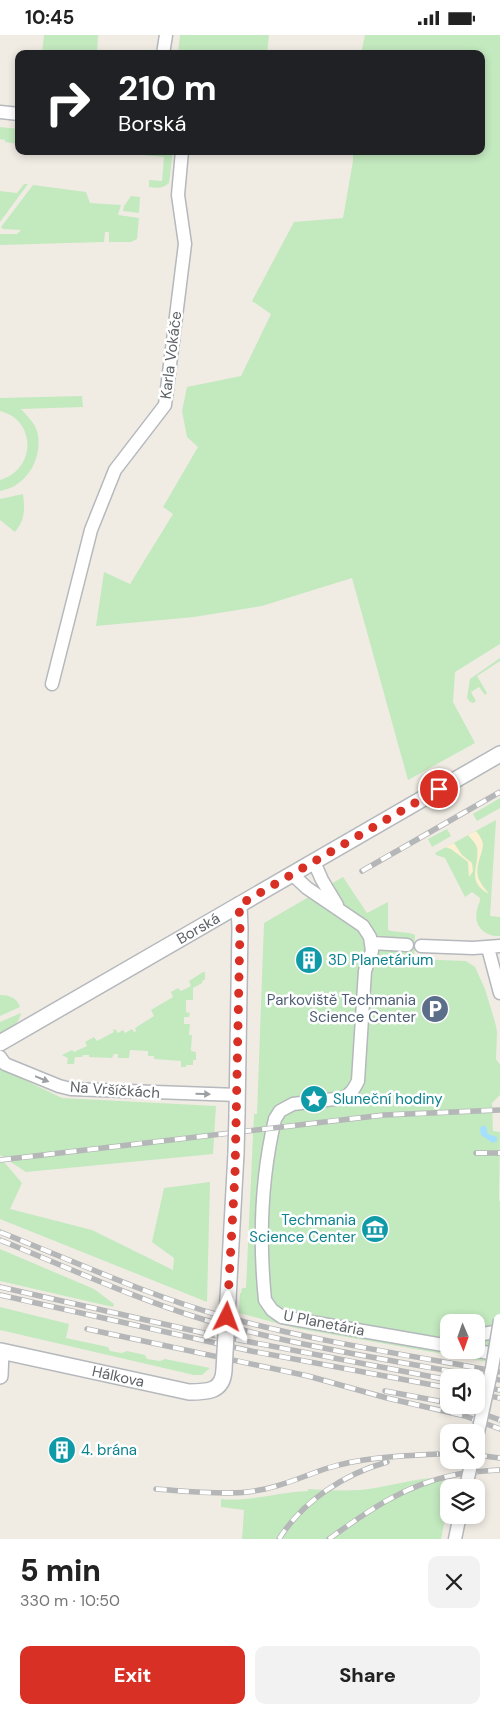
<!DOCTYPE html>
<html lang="en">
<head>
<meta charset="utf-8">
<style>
  :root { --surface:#fff; --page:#f2f2f2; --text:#222; --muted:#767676; --accent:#d93025 }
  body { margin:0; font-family:"DM Sans",sans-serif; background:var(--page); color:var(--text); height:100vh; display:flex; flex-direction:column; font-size:19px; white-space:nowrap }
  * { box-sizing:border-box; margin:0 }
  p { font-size:16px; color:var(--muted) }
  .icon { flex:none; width:28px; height:28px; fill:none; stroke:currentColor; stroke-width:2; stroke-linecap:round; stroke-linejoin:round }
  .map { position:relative; height:1504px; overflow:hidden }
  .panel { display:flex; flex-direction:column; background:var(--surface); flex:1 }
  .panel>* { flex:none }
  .guide { position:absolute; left:15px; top:15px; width:470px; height:105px; border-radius:10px; box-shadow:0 2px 8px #0003; background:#202124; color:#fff; overflow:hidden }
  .needle { width:32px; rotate:178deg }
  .tools { position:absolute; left:440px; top:1279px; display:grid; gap:10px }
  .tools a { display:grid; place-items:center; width:45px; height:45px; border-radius:10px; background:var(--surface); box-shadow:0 2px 8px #0003; font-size:25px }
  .pin { position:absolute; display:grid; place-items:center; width:42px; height:42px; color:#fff; margin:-21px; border:2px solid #fff; border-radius:50%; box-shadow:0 1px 5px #0007 }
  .me { position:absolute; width:55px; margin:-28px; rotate:3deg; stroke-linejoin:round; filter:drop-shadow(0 0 4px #0008) }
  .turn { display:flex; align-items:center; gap:18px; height:105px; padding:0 20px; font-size:22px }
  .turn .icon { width:65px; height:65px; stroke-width:2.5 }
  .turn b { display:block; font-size:35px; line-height:42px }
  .round { display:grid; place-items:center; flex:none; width:52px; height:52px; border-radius:10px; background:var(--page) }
  .head { display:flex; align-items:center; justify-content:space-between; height:85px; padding:0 20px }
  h1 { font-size:30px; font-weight:800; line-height:38px }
  .cta { display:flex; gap:10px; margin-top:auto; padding:10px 20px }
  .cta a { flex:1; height:58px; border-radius:10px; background:var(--accent); color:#fff; font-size:20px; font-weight:800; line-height:58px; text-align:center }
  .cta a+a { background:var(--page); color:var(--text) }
  .status { display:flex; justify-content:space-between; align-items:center; height:35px; padding:0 25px; background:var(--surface); direction:ltr }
  .status svg { height:14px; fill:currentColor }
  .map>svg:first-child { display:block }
  .green { fill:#c3e9bf; fill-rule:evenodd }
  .sand { fill:#fdefd2 }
  .water { fill:#a5dfff }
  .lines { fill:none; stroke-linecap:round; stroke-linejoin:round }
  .minor-casing { stroke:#b5b8bc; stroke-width:15 }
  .tertiary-casing { stroke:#b5b8bc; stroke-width:18 }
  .minor { stroke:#fff; stroke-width:12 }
  .tertiary { stroke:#fff; stroke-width:15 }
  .rail-casing { stroke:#b5b6b7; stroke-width:5.5 }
  .rail { stroke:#fff; stroke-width:4; stroke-dasharray:11; stroke-linecap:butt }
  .minor-bridge-casing { stroke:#b5b8bc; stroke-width:15; stroke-linecap:butt }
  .tertiary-bridge-casing { stroke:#b5b8bc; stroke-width:18; stroke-linecap:butt }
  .minor-bridge { stroke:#fff; stroke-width:12 }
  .tertiary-bridge { stroke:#fff; stroke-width:15 }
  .oneway { fill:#9da0a3 }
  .route { stroke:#d93025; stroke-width:9; stroke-dasharray:0 16.2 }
  .labels { text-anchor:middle; stroke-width:5; stroke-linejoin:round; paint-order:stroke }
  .street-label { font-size:15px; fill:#5c6166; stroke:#fff }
  .culture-label { font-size:15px; fill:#0d838f; stroke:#fff; text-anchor:start }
  .service-label { font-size:15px; fill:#4e5e75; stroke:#fff; text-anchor:end }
</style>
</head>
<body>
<div class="status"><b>10:45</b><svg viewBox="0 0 49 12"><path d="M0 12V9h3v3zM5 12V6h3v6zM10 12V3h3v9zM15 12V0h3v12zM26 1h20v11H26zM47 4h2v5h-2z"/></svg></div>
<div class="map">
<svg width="500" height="1504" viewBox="0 0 500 1504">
  <rect width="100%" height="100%" fill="#f0ece4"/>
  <path class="green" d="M44,0H98L97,19H42Z
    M180,0H269L267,19H178Z
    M365,0H500V609L455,637L453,667L475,708L408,745L352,543L262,571L194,582L96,591L104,537L130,549L173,479L163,472L198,412L187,402L182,376L187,352L241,341L271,279L252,266L294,187L343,183L353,126V116H481V19H361Z
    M0,92L19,94V109L5,107V105L0,104Z
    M100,116H173L169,148C163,154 157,153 149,152V145L162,146L164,122Z
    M24,149H28L0,187V156L17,158Z
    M33,150L86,157L90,168L121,170L118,180L139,183L137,204L131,207H109V197H105L104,207L0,210V199H17L21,195L3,194L1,192Z
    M131,161L140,162L139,178L123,176L124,171Z
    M82,361L83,372L21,374C27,381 34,387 37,396C44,422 27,452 0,456V445C36,435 37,385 0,376V363Z
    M23,459C25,474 25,485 15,497L0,485V464Z
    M500,623V626L477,641L487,658L485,660L479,652L471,657L476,666L473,668L470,667L467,663L470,644Z
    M500,763V773L477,786L473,779Z
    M496,785L490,881L500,882V901C485,902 473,891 477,875C478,870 480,868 480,863L472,857L465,862L445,823L436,820L435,818Z
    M447,794L451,801L432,812L428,804Z
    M343,842L367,878L388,867V895C397,898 407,896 415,900L414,924L466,926L475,932L485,954L495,987L497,997L496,1024L500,1030V1060L492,1068L493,1096L500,1097L499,1166H500V1329L295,1293L239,1278L240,1258H241L242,1253H246L254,1079H257L264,888ZM449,1288H476V1315H449Z
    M203,937H205V945H203L202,948L193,953V965H186V977L190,978L189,982H184V989H190L189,1000H192L191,1016L196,1017V1025H193V1030H186V1032H181V1026L154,1024V1021H148V1016L130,1015L129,1023H118V1019H114L112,1023L89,1022V1020H83L82,1022H75L74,1029H67L68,1023L62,1020L72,1015L74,1017L87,1011L85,1007L94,1002L97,1006L114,997L113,995L115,994L118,998L123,995L125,998L132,994L134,997L136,996L135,993L154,981L151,975L173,962L171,957L178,953L181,956L191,951L189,946Z
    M0,960C10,960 17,963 20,972L0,981Z
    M21,978C19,990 10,993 0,998V987Z
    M0,1033L62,1063L216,1071L213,1119L26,1137L0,1120Z
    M4,1127L22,1148L10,1174L92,1195L173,1235L174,1223L152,1207L164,1153L210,1147L207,1267L0,1184V1128Z
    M0,1214L94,1254L114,1269L113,1272L0,1246Z
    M0,1272L69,1289L66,1303L108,1312L110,1316L122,1318L127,1316L145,1320L147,1324L160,1326L165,1324L210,1333L202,1340H194L0,1295Z
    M431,1443L453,1447L452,1452H449V1466L441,1504H242L244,1475L221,1472V1464C250,1467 279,1457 308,1456V1454C325,1455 342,1456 360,1455C384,1453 407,1445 431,1443Z"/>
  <path class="sand" d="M476,796C479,800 483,805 483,810C482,821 475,830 478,842C480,848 485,854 489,859C465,846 480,831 477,813C476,808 471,804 468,800Z
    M454,808L462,820L472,828L473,836L469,842L468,827L451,814L445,812Z"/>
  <path class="water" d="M484,1090L486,1092L488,1099L497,1102V1106L493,1108L481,1100L480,1093Z"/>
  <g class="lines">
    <g class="minor-casing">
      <path id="minor" d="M163,19L166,0
        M0,77L19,79
        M52,649L91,495L115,435L165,370L185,209L178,160L182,116
        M314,827L322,845L337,870
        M292,839L307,853L363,891L370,902L372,916L365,936L358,1046C354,1054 351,1059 343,1063L293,1069L280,1076L275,1084C261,1143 259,1205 265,1265L272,1275L282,1282L449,1311
        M372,908L407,910
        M421,911L473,913L500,911
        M488,913L500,958
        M0,1022L5,1029L59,1051L71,1054L238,1060
        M476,1302L483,1299L500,1296
        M473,1315L500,1320
        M455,1504L460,1480"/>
    </g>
    <g class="tertiary-casing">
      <g id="tertiary">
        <path id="s1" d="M0,1008L500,719"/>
        <path d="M237,1079L240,893L239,870"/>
        <path d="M228,1264L236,1118"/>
        <path id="s2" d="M0,1341L1,1316L189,1357C207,1357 223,1357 224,1335"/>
      </g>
    </g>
    <use href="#minor" class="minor"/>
    <use href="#tertiary" class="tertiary"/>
    <g class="rail-casing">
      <path id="rail" d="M362,836L500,757
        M476,1118H500
        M0,1125L384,1080L500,1075
        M0,1197C74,1226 146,1260 222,1281C313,1306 407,1320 500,1337
        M0,1205C67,1232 133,1263 202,1284C298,1312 402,1327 500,1345
        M0,1252L208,1299L449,1345
        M0,1260L251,1316L449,1353
        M87,1294L308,1341L387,1363L465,1381L500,1394
        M476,1351L500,1355
        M385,1356L449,1368
        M476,1358L500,1363
        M457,1370L500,1385
        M476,1420L500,1423
        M156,1454C184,1456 220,1460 247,1457C276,1454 301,1442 328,1433C363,1422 401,1421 438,1419
        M279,1504C303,1466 344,1439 387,1427
        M329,1504C369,1475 405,1450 454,1440C469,1437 485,1436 500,1435"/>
    </g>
    <use href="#rail" class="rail"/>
    <g class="minor-bridge-casing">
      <path id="minor-bridge" d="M476,1407L492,1333L500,1285
        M466,1452L472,1425"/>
    </g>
    <g class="tertiary-bridge-casing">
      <path id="tertiary-bridge" d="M236,1118L237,1079
        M224,1335L228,1264"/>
    </g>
    <use href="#minor-bridge" class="minor-bridge"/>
    <use href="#tertiary-bridge" class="tertiary-bridge"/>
  </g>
  <defs><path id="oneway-solid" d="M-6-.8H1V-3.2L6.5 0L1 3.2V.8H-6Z" transform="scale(1.25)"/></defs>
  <g class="oneway">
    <use href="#oneway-solid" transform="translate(42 1044) rotate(22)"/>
    <use href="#oneway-solid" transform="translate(203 1059) rotate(2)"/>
  </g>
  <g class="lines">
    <path class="route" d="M227,1282L235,1139L240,893L239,870L439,754"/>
  </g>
  <defs>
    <g id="building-disc" transform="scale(1.4375)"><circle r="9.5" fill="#0f9aa8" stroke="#fff"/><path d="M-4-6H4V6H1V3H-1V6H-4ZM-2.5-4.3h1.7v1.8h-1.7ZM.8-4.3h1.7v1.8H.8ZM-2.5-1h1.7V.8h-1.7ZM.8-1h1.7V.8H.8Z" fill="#fff"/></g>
    <g id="parking-disc" transform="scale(1.4375)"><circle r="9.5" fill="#5c6f8a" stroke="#fff"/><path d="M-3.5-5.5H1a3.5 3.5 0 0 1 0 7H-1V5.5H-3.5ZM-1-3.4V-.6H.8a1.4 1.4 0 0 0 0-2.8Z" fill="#fff"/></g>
    <g id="sight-disc" transform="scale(1.4375)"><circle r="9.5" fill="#0f9aa8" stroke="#fff"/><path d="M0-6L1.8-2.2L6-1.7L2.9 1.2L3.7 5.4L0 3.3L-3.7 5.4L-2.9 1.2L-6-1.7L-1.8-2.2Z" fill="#fff"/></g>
    <g id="museum-disc" transform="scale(1.4375)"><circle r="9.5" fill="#0f9aa8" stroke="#fff"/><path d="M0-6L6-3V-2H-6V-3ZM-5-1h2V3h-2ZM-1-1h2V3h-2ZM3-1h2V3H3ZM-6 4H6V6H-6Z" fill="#fff"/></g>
  </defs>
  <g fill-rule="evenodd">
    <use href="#building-disc" x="309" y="925"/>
    <use href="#parking-disc" x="435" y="974"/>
    <use href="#sight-disc" x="314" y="1064"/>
    <use href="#museum-disc" x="375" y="1194"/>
    <use href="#building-disc" x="62" y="1415"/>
  </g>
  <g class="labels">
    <g class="street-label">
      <text transform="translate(171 320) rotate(-83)" y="5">Karla Vokáče</text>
      <text dy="5" stroke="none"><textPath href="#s1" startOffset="229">Borská</textPath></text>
      <text transform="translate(115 1055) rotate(4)" y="5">Na Vršíčkách</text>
      <text transform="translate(324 1288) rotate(11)" y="5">U Planetária</text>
      <text dy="5" stroke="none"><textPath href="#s2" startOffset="145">Hálkova</textPath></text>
    </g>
    <g class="culture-label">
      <text x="328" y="930">3D Planetárium</text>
      <text x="333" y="1069">Sluneční hodiny</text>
      <text x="356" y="1190" text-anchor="end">Techmania<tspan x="356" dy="17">Science Center</tspan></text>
      <text x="81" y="1420">4. brána</text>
    </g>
    <g class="service-label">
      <text x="416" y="970">Parkoviště Techmania<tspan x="416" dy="17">Science Center</tspan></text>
    </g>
  </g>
</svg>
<div class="tools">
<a><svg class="needle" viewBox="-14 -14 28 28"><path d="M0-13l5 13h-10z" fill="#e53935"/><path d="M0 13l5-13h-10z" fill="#767676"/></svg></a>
<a><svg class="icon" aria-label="sound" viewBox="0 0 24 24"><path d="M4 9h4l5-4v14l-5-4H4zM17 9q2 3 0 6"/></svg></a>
<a><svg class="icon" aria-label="search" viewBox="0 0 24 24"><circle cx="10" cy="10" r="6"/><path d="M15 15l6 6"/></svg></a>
<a><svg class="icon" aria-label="layers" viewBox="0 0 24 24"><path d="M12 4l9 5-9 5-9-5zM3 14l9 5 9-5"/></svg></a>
</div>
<div class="pin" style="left:439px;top:754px;background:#d93025"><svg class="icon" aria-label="arrive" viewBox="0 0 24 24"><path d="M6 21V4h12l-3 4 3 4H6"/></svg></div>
<svg class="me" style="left:227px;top:1282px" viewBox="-20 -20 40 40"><path d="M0-17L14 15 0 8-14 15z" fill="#d93025" stroke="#fff" stroke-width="4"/></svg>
<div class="guide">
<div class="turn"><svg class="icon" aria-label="right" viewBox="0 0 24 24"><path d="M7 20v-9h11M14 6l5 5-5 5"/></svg><div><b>210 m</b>Borská</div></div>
</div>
</div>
<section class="panel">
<div class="head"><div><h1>5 min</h1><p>330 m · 10:50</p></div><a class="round"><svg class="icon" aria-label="close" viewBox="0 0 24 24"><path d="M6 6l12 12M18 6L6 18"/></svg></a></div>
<div class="cta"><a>Exit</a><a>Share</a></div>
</section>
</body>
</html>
